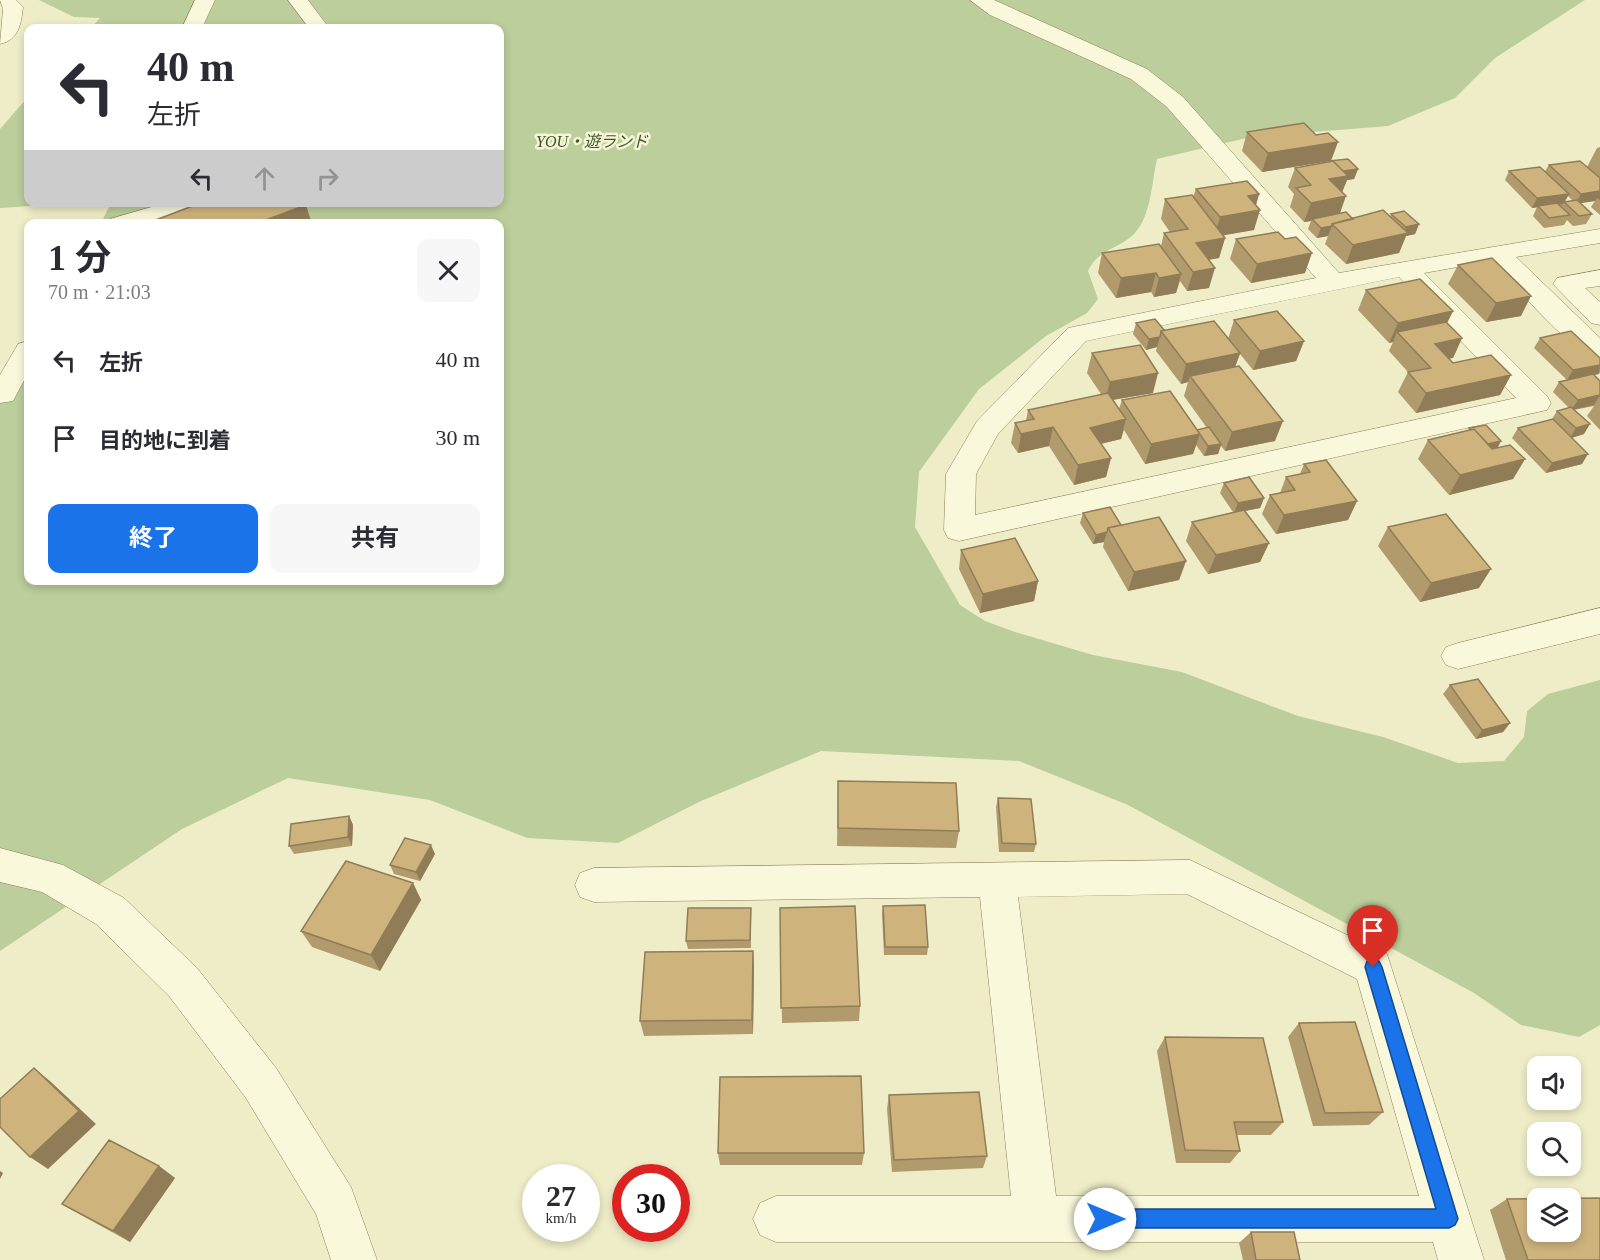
<!DOCTYPE html>
<html lang="ja">
<head>
<meta charset="utf-8">
<style>
  :root { --surface:#fff; --page:#f7f7f7; --text:#2b2b33; --muted:#7c7c81; --accent:#1a73e8 }
  body { margin:0; font-family:"Times New Roman","Noto Sans JP",serif; background:var(--page); color:var(--text); height:100vh; display:flex; flex-direction:column; font-size:22px; white-space:nowrap }
  * { box-sizing:border-box; margin:0 }
  p { font-size:20px; color:var(--muted) }
  .icon { flex:none; width:33px; height:33px; fill:none; stroke:currentColor; stroke-width:2; stroke-linecap:round; stroke-linejoin:round }
  .map { position:relative; flex:1; overflow:hidden }
  .details { position:absolute; left:24px; top:219px; width:480px; height:366px; display:flex; flex-direction:column; background:var(--surface); border-radius:12px; box-shadow:0 3px 9px #0003 }
  .details>* { flex:none }
  .banner { position:absolute; left:24px; top:24px; width:480px; height:183px; border-radius:12px; box-shadow:0 3px 9px #0003; background:#fff; color:var(--text); overflow:hidden }
  .tools { position:absolute; left:1527px; top:1056px; display:grid; gap:12px }
  .tools a { display:grid; place-items:center; width:54px; height:54px; border-radius:12px; background:var(--surface); box-shadow:0 3px 9px #0003; font-size:30px }
  .speed { position:absolute; left:522px; top:1164px; display:flex; gap:12px; font-size:30px; font-weight:700; text-align:center }
  .speed>* { display:grid; place-content:center; width:78px; height:78px; border-radius:50%; background:var(--surface); box-shadow:0 3px 9px #0003; line-height:1 }
  .speed small { font-size:15px; font-weight:400 }
  .speed .limit { border:9px solid #d22; background:#fff; color:#111 }
  .pin { position:absolute; display:grid; place-items:center; width:51px; height:51px; color:#fff; margin:-62px -26px; border-radius:50% 50% 50% 0; rotate:-45deg; box-shadow:0 0 6px #0007 }
  .pin .icon { rotate:45deg }
  .me { position:absolute; width:66px; margin:-33px; rotate:90deg; stroke-linejoin:round; filter:drop-shadow(0 0 4px #0008) }
  .turn { display:flex; align-items:center; gap:21px; height:126px; padding:0 24px; font-size:27px }
  .turn .icon { width:78px; height:78px; stroke-width:2.5 }
  .turn b { display:block; font-size:42px; line-height:51px }
  .lanes { display:flex; align-items:center; height:57px; padding:0 24px; background:#0003; justify-content:center; gap:30px; direction:ltr }
  .lanes .off { opacity:.35 }
  .round { display:grid; place-items:center; flex:none; width:63px; height:63px; border-radius:12px; background:var(--page) }
  .headline { display:flex; align-items:center; justify-content:space-between; height:102px; padding:0 24px }
  h1 { font-size:36px; font-weight:700; line-height:45px }
  .primary-button { display:flex; gap:12px; margin-top:auto; padding:12px 24px }
  .primary-button a { flex:1; height:69px; border-radius:12px; background:var(--accent); color:#fff; font-size:24px; font-weight:700; line-height:69px; text-align:center }
  .primary-button a+a { background:var(--page); color:var(--text) }
  ul { padding:0; list-style:none }
  li { display:flex; align-items:center; gap:18px; height:78px; padding:0 24px }
  li div { flex:1 }
  li b { display:block; font-size:22px }
  li em { font-style:normal }
  .map>svg:first-child { display:block }
  .green { fill:#bbce9b }
  .lines { fill:none; stroke-linecap:round; stroke-linejoin:round }
  .minor-casing { stroke:#8c815c; stroke-width:1 }
  .minor { fill:#f9f8db; fill-rule:evenodd }
  .wall { fill:#b19a6c; fill-rule:evenodd }
  .shaded-wall { fill:#907d58 }
  .building { fill:#ceb37d; stroke:#907d58; stroke-width:1.5; fill-rule:evenodd }
  .route { fill:#1a73e8; stroke:#114b97; stroke-width:1.5 }
  .labels { text-anchor:middle; stroke-width:5; stroke-linejoin:round; paint-order:stroke }
  .far-park-label { font-size:16px; font-style:italic; fill:#3f5826; stroke:#f6f5d7 }
</style>
</head>
<body>
<div class="map">
<svg width="1600" height="1260" viewBox="0 0 1600 1260">
  <rect width="100%" height="100%" fill="#efedc7"/>
  <path class="green" d="M39,0H1585L1495,58L1455,98L1388,126L1251,137L1157,159C1152,181 1151,217 1134,234C1118,250 1099,248 1088,271L1098,299L1087,313L1046,336L979,389L919,472L915,527L960,605L985,621L1015,632L1093,655L1182,672L1298,716L1383,737L1458,763L1504,761L1524,737L1527,711L1548,694L1600,680V1025L1579,1037L1521,1025L1474,993L1128,805L1019,761L821,751L701,801L618,843L527,838L430,800L288,778L182,829L0,951V394H3L28,350V580H500V224L101,223L111,203L500,202V28H91L100,18L74,17Z
    M28,97V202L77,203L0,208V129Z"/>
  <g class="lines">
    <g class="minor-casing">
      <path id="minor" d="M0,0H16L23,7C21,24 19,40 0,44L3,9Z
        M195,0H215L202,28H182Z
        M288,0H308L329,28H309Z
        M970,0H994L1147,69L1183,97L1339,273L1600,229V243L1516,257L1600,338V361C1571,353 1515,285 1491,261L1424,273L1547,396L1551,403L1547,410L959,541L948,538L944,530L946,474L977,421L1068,328L1316,278L1167,107L1131,79L990,15ZM1399,277L1516,398L975,515L976,474L998,434L1086,341Z
        M169,202H209L205,207L148,224H107L110,219Z
        M1600,270V286L1585,288L1600,302V325L1591,323L1553,284L1557,278Z
        M28,341V373L13,401L0,403V375L18,344Z
        M1600,608V634L1458,669L1446,665L1441,656L1446,647L1458,643Z
        M0,848L63,865L124,898L197,968L276,1068L351,1187L377,1260H331L316,1214L246,1098L169,996L96,924L42,892L0,882Z
        M1190,860L1387,954L1484,1260H1438L1433,1242H776L760,1235L753,1219L760,1203L776,1196H1011L980,897L594,902L580,897L575,885L580,873L594,868ZM1187,894L1357,979L1419,1196H1056L1018,897Z"/>
    </g>
    <use href="#minor" class="minor"/>
  </g>
  <path class="wall" d="M1247,132L1358,169L1354,179L1347,180L1342,192L1340,213L1353,219L1390,217L1391,214L1419,224L1415,234L1406,236L1399,253L1346,264L1325,244L1328,236L1317,238L1308,229L1311,221L1304,222L1290,207L1294,194L1288,187L1295,168L1328,162V161L1262,172L1242,151Z
    M1600,147V215L1591,207L1595,201L1580,203L1592,214L1586,224L1573,226L1567,220L1564,225L1544,228L1533,216L1537,207L1532,208L1505,180L1509,171H1545L1549,165L1587,167L1597,148ZM1568,196L1573,201L1565,202Z
    M1196,189L1259,194L1256,205L1254,230L1223,235L1225,238L1219,258L1209,260V288L1187,291L1180,281L1176,293L1154,297L1151,292L1116,298L1098,273L1102,253L1161,246L1164,233L1170,232L1161,219L1165,199L1193,197Z
    M1236,239L1305,273L1251,283L1230,259Z
    M1458,265L1521,316L1486,322L1448,284Z
    M1366,290L1453,311L1447,323L1462,338L1453,358H1449L1453,363L1511,375L1500,395L1416,413L1398,392L1408,372L1389,351L1393,342L1389,343L1358,310Z
    M1234,320L1304,341L1296,361L1253,370L1240,354L1235,367L1275,441L1225,451L1221,446L1218,454L1204,456L1196,445L1193,454L1145,464L1124,430L1121,439L1101,444L1111,458L1106,477L1074,485L1049,446L1018,453L1011,443L1015,423L1026,421L1028,410L1101,394L1087,373L1092,353L1153,393L1113,400L1119,409L1122,400L1197,430L1207,428L1184,396L1188,382L1181,384L1156,351L1157,347L1146,350L1133,334L1136,323L1164,330L1228,339Z
    M1540,338L1600,358V372L1599,374L1593,375L1600,381V430L1587,416L1594,406L1574,410L1584,434L1572,438L1582,464L1546,473L1512,438L1518,428L1552,419L1557,411L1569,408L1553,392L1559,382L1567,380L1534,348Z
    M1469,428L1498,447L1525,459L1513,479L1449,495L1418,459L1428,440L1468,430Z
    M1304,464L1357,501L1348,520L1276,534L1262,514L1270,495L1280,493L1286,477L1300,474Z
    M1224,483L1264,498L1260,508L1245,511L1269,543L1260,562L1208,574L1186,541L1192,522L1233,512L1220,493Z
    M1083,513L1121,525L1186,561L1179,580L1128,591L1103,547L1104,542L1093,544L1080,523Z
    M1388,527L1479,588L1420,602L1378,546Z
    M961,550L1038,581L1034,601L980,613L959,569Z
    M1450,685L1510,723L1503,732L1476,739L1443,694Z
    M838,781L959,831L956,848L837,846Z
    M998,798L1036,844L1034,852H999L996,807Z
    M349,816L353,825L352,846L294,854L289,846Z
    M435,854L420,881L394,874L390,865Z
    M413,883L421,900L380,971L312,947L301,931Z
    M883,906L928,947L927,955H884L882,914Z
    M780,908L860,1006L859,1021L782,1023Z
    M751,916V948L688,949L686,941Z
    M753,951L754,967L753,1034L644,1036L640,1021Z
    M1299,1023L1383,1112L1369,1125L1313,1126L1288,1037Z
    M1165,1037L1283,1122L1271,1135H1237L1240,1151L1230,1163H1176L1157,1051Z
    M889,1095L987,1156L983,1168L892,1172L887,1109Z
    M718,1153H864L862,1165H720Z
    M159,1166L175,1178L130,1242L81,1215L62,1204Z
    M1507,1199L1600,1260H1506L1490,1210Z
    M1251,1232L1300,1260H1243L1239,1243Z"/>
  <path class="shaded-wall" d="M1338,142L1331,161L1262,172L1268,153Z
    M1358,169L1354,179L1347,180L1341,195L1329,179L1338,172Z
    M1600,191V200L1597,198L1595,201L1575,204L1581,194Z
    M1259,194L1254,212L1260,210L1254,230L1214,237L1220,217L1248,196Z
    M1569,194L1563,204L1532,208L1537,198Z
    M1346,196L1339,216L1312,219L1311,221L1304,222L1311,203Z
    M306,205L312,224H255Z
    M1419,224L1415,234L1406,236L1399,253L1346,264L1353,245L1403,234L1406,227Z
    M1332,226L1328,236L1317,238L1321,228Z
    M1225,238L1219,258L1190,262L1196,243Z
    M1312,253L1305,273L1251,283L1257,264Z
    M1215,268L1209,288L1187,291L1193,272Z
    M1156,273L1151,292L1116,298L1121,278Z
    M1181,274L1176,293L1154,297L1159,278Z
    M1531,296L1521,316L1486,322L1496,303Z
    M1453,311L1443,331L1397,332L1393,342L1389,343L1398,323Z
    M1160,337L1157,347L1146,350L1149,339Z
    M1462,338L1453,358L1427,363L1435,344Z
    M1304,341L1296,361L1253,370L1260,351Z
    M1240,353L1233,373L1190,376L1188,382L1181,384L1186,364Z
    M1600,365L1599,374L1567,380L1573,370Z
    M1158,373L1153,393L1105,401L1110,382Z
    M1511,375L1500,395L1416,413L1426,393Z
    M1600,395V397H1599L1594,405L1571,410L1578,400Z
    M1126,419L1121,439L1086,447L1090,428Z
    M1283,421L1275,441L1225,451L1232,432Z
    M1590,424L1584,434L1570,438L1576,428Z
    M1053,427L1049,446L1018,453L1021,434Z
    M1200,434L1193,454L1145,464L1151,444Z
    M1501,441L1496,451L1485,445Z
    M1221,444L1218,454L1204,456L1208,446Z
    M1588,454L1582,464L1546,473L1552,463Z
    M1111,458L1106,477L1074,485L1078,465Z
    M1525,459L1513,479L1449,495L1460,475Z
    M1264,498L1260,508L1234,513L1238,503Z
    M1357,501L1348,520L1276,534L1284,515Z
    M1107,532L1104,542L1093,544L1096,535Z
    M1269,543L1260,562L1208,574L1216,555Z
    M1186,561L1179,580L1128,591L1134,572Z
    M1491,569L1479,588L1420,602L1431,583Z
    M1038,581L1034,601L980,613L983,594Z
    M1510,723L1503,732L1476,739L1482,730Z
    M349,816L353,825L352,846L348,837Z
    M431,845L435,854L420,881L416,872Z
    M413,883L421,900L380,971L371,955Z
    M753,951L754,967L753,1034L752,1020Z
    M34,1068L51,1082L96,1124L48,1169L30,1157Z
    M159,1166L175,1178L130,1242L113,1231Z
    M0,1171L3,1173L0,1179Z"/>
  <path class="building" d="M1304,123L1316,135L1328,133L1338,142L1268,153L1247,132Z
    M1348,159L1358,169L1343,171L1333,161L1329,162L1328,161Z
    M1333,161L1348,176L1329,179L1346,196L1311,203L1296,188L1311,185L1295,168Z
    M1580,161L1600,178V191L1581,194L1549,165Z
    M1540,167L1569,194L1537,198L1509,171Z
    M1247,181L1259,194L1248,196L1260,210L1220,217L1196,189Z
    M1192,195L1225,238L1196,243L1215,268L1193,272L1164,233L1188,229L1165,199Z
    M1577,200L1592,214L1579,216L1564,202Z
    M203,202H304L306,205L255,224H145Z
    M1557,203L1570,215L1549,218L1538,206Z
    M1383,210L1408,233L1353,245L1332,224Z
    M1404,211L1419,224L1406,227L1391,214Z
    M1346,212L1353,219L1332,224V226L1321,228L1312,219Z
    M1278,232L1285,239L1296,237L1312,253L1257,264L1236,239Z
    M1159,244L1181,274L1159,278L1156,273L1121,278L1102,253Z
    M1492,258L1531,296L1496,303L1458,265Z
    M1420,279L1453,311L1398,323L1366,290Z
    M1277,311L1304,341L1260,351L1234,320Z
    M1155,319L1164,330L1161,331L1160,337L1149,339L1136,323Z
    M1214,321L1240,353L1186,364L1161,331Z
    M1446,322L1462,338L1435,344L1453,363L1491,355L1511,375L1426,393L1408,372L1431,368L1397,332Z
    M1571,331L1600,358V365L1573,370L1540,338Z
    M1140,345L1158,373L1110,382L1092,353Z
    M1239,366L1283,421L1232,432L1190,376Z
    M1593,374L1600,381V395L1578,400L1559,382Z
    M1170,391L1200,434L1151,444L1122,400Z
    M1108,393L1126,419L1090,428L1111,458L1078,465L1053,427L1021,434L1015,423L1034,419L1028,410Z
    M1571,407L1590,424L1576,428L1557,411Z
    M1553,419L1588,454L1552,463L1518,428Z
    M1486,425L1501,441L1488,444L1474,429L1471,430L1469,428Z
    M1209,427L1221,444L1208,446L1197,430Z
    M1474,429L1492,449L1510,445L1525,459L1460,475L1428,440Z
    M1326,460L1357,501L1284,515L1270,495L1295,490L1286,477L1310,472L1304,464Z
    M1249,477L1264,498L1238,503L1224,483Z
    M1110,507L1121,525L1108,528L1107,532L1096,535L1083,513Z
    M1244,510L1269,543L1216,555L1192,522Z
    M1446,514L1491,569L1431,583L1388,527Z
    M1159,517L1186,561L1134,572L1108,528Z
    M1015,538L1038,581L983,594L961,550Z
    M1478,679L1510,723L1482,730L1450,685Z
    M838,781L956,783L959,831L838,828Z
    M998,798L1031,799L1036,844L1002,843Z
    M349,816L348,837L289,846L291,824Z
    M405,838L431,845L416,872L390,865Z
    M346,861L413,883L371,955L301,931Z
    M925,905L928,947H885L883,906Z
    M855,906L860,1006L781,1008L780,908Z
    M688,908H751L750,940L686,941Z
    M753,951L752,1020L640,1021L645,952Z
    M1355,1022L1383,1112L1325,1113L1299,1023Z
    M1165,1037L1263,1038L1283,1122H1234L1240,1151L1185,1150Z
    M34,1068L79,1111L30,1157L0,1127V1099Z
    M861,1076L864,1153H718L720,1077Z
    M979,1092L987,1156L894,1160L889,1095Z
    M109,1140L159,1166L113,1231L62,1204Z
    M1600,1198V1260H1528L1507,1199ZM1538,1198H1570V1232H1538Z
    M1251,1232H1294L1300,1260H1256Z"/>
  <path class="route" d="M1373,959L1379,961L1382,967L1458,1219L1455,1225L1449,1228H1105L1098,1225L1096,1219L1098,1212L1105,1209H1436L1365,967L1367,961Z"/>
  <g class="labels">
    <g class="far-park-label">
      <text x="592" y="147">YOU・遊ランド</text>
    </g>
  </g>
</svg>
<div class="tools">
<a><svg class="icon" aria-label="sound" viewBox="0 0 24 24"><path d="M4 9h4l5-4v14l-5-4H4zM17 9q2 3 0 6"/></svg></a>
<a><svg class="icon" aria-label="search" viewBox="0 0 24 24"><circle cx="10" cy="10" r="6"/><path d="M15 15l6 6"/></svg></a>
<a><svg class="icon" aria-label="layers" viewBox="0 0 24 24"><path d="M12 4l9 5-9 5-9-5zM3 14l9 5 9-5"/></svg></a>
</div>
<div class="speed"><div>27<small>km/h</small></div><div class="limit">30</div></div>
<div class="pin" style="left:1373px;top:967px;background:#d93025"><svg class="icon" aria-label="arrive" viewBox="0 0 24 24"><path d="M6 21V4h12l-3 4 3 4H6"/></svg></div>
<svg class="me" style="left:1105px;top:1219px" viewBox="-20 -20 40 40"><circle r="19" fill="#fff"/><path d="M0-13L10 11 0 6-10 11z" fill="#1a73e8"/></svg>
<div class="banner">
<div class="turn"><svg class="icon" aria-label="left" viewBox="0 0 24 24"><path d="M17 20v-9H6M10 6l-5 5 5 5"/></svg><div><b>40 m</b>左折</div></div>
<div class="lanes"><svg class="icon" aria-label="left" viewBox="0 0 24 24"><path d="M17 20v-9H6M10 6l-5 5 5 5"/></svg><svg class="icon off" aria-label="ahead" viewBox="0 0 24 24"><path d="M12 20V5M6 11l6-6 6 6"/></svg><svg class="icon off" aria-label="right" viewBox="0 0 24 24"><path d="M7 20v-9h11M14 6l5 5-5 5"/></svg></div>
</div>
<section class="details">
<div class="headline"><div><h1>1 分</h1><p>70 m · 21:03</p></div><a class="round"><svg class="icon" aria-label="close" viewBox="0 0 24 24"><path d="M6 6l12 12M18 6L6 18"/></svg></a></div>
<ul>
<li><svg class="icon" aria-label="left" viewBox="0 0 24 24"><path d="M17 20v-9H6M10 6l-5 5 5 5"/></svg><div><b>左折</b></div><em>40 m</em></li>
<li><svg class="icon" aria-label="arrive" viewBox="0 0 24 24"><path d="M6 21V4h12l-3 4 3 4H6"/></svg><div><b>目的地に到着</b></div><em>30 m</em></li>
</ul>
<div class="primary-button"><a>終了</a><a>共有</a></div>
</section>
</div>
</body>
</html>
